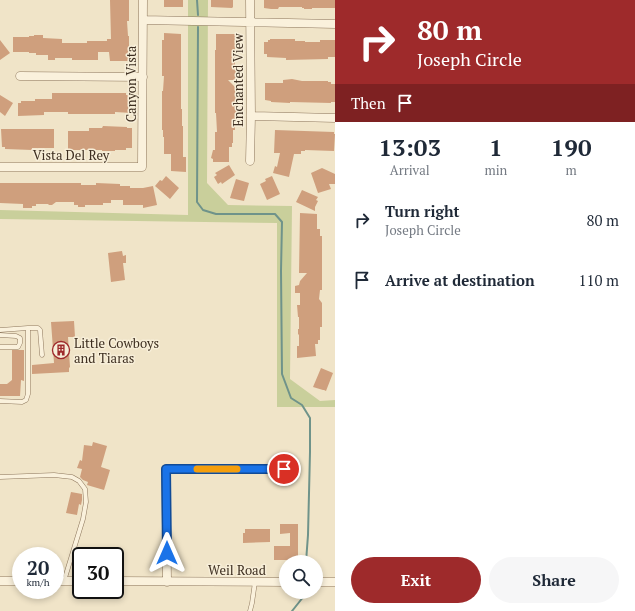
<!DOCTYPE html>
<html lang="en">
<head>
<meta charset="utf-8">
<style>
  :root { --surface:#fff; --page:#f6f6f7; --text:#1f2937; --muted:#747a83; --accent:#9e2a2b }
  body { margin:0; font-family:"PT Serif",serif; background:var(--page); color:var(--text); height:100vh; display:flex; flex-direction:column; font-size:15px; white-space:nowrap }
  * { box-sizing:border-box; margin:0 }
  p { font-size:13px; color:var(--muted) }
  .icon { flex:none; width:22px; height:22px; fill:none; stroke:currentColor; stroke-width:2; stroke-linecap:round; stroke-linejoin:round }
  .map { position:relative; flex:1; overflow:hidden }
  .side { display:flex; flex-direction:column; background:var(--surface); width:300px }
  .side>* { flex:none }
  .banner { background:#9e2a2b; color:#fff; overflow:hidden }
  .tools { position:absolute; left:279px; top:555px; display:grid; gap:8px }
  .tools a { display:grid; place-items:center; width:44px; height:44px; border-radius:50%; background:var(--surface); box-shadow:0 2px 6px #0003; font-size:20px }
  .speed { position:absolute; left:12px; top:547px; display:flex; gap:8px; font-size:20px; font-weight:700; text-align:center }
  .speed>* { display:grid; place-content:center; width:52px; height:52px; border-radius:50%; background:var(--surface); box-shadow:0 2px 6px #0003; line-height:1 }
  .speed small { font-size:10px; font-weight:400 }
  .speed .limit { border:2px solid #111; border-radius:6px; background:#fff; color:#111 }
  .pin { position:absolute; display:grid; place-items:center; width:34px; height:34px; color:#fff; margin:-17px; border:2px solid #fff; border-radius:50%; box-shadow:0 1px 4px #0007 }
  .me { position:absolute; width:44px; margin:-22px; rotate:0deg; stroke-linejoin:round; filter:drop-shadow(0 0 3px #0008) }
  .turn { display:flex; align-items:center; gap:14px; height:84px; padding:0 16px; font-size:18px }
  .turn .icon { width:52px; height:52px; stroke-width:2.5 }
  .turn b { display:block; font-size:28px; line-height:34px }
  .then { display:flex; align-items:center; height:38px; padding:0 16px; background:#0003; gap:8px; font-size:15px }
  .eta { display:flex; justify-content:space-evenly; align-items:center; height:68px; text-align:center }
  .eta b { font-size:24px; font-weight:700; line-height:28px }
  .cta { display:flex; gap:8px; margin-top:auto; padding:8px 16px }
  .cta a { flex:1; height:46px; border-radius:24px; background:var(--accent); color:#fff; font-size:16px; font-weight:700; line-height:46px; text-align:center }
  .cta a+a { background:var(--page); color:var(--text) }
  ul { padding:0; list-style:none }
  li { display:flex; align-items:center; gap:12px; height:60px; padding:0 16px }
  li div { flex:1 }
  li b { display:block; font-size:15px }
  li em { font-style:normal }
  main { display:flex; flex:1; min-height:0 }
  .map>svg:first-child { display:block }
  .green { fill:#c9cf9b }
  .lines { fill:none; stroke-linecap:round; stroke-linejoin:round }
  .stream { stroke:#6f938a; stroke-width:2 }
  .building { fill:#cf9f7d }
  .service-casing { stroke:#8d765c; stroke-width:5 }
  .minor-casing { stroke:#8d765c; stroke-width:9 }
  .service { stroke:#faf1dc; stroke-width:4 }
  .minor { stroke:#faf1dc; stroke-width:8 }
  .route-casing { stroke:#114b97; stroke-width:10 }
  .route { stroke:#1a73e8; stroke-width:7 }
  .slow { stroke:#f59e0b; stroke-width:7 }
  .labels { text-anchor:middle; stroke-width:3; stroke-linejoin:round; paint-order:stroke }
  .street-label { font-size:13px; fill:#3d2e20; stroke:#f7eed8 }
  .poi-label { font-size:13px; fill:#3d2e20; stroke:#f7eed8; text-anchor:start }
</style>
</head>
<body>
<main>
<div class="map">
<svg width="335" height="611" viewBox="0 0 335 611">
  <rect width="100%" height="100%" fill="#f0e4c8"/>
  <path class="green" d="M188,0H208L207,183L228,205L292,206L290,379L320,401L335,400V407H277V223L0,219V210L188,215Z"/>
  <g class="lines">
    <path class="stream" d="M197,0L198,15
      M198,27L197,202L203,210L216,214H275L282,222L281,271L282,374L291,398L302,405L310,418V452L308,535L306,562
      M292,611L304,596V592"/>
  </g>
  <path class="building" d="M110,0H129V21H127L128,36H129V61H110L109,52H98V60H72V58H55V60H48V55H36V53H29V52H13V37H29V36H34V35H43V38L62,39V43H87V41H107V39H111Z
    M164,0H183V7H164Z
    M211,0H233V7L232,8L211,7Z
    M264,0H335V8H312V9H304V8H302V7H279L278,9H271L264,8Z
    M164,33L181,34V109H182V126H183V157H186V172L171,171V154H164V137H163V130H162V91H163L164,76H162V40H164Z
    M216,34H236V39H237V47H235V66H237V80H228L238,90V92L237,126H235V130H233V143H232V147H229V162H213V159L211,158L213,150H215V132H217L216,113H215V50H216Z
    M270,39H295V41H305V42H320V40H335V57H328V59L286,60V58L267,57V54H264V42H268V40H270Z
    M0,40L10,53L0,60Z
    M292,79L302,81H328V82H331V84H335V102H331V103L290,102V103L271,102V101L265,100V83H283V80Z
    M52,93H126V95H133L132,113L115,112V114H68V112H44V115L18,116V103H21V101H35V99H52Z
    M0,95L13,103L5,116L0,112Z
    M103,126L127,127V128H132V148H126V150H115V151H102V150H68V131H89V128H102Z
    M1,129H54V148H32V150L5,149V147H2Z
    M275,130L334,132V134H335L334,151L305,150V151H301V154H294L289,177L273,173L275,166L277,167L280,153H274Z
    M229,165L235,175L222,184L221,182L218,184L214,177L217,175L215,173Z
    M322,168L335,174V184H329L331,189L318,193L311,173Z
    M166,176L179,188L170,199L155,186L160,180L162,181Z
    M272,176L280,194L267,200L260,184L266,181L265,179Z
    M236,179L249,183L244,201L230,198Z
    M0,183H81V185H96V183L120,184V186H130V188H143L153,186L157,205L143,208V205H123V200H111V203H103V205H85V207H78V205H74V202H56L52,205H49L48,204H36V206H32V208H23V204L0,203Z
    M302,190L318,197L316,200L318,201L315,207V211L296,202Z
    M300,213L317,214V229H320V236H322V290H320L319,299L322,303V327H320V340H318V344H315L316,356L297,358V346H299V335L298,334V329H299V317H298L297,305H300V293H295V286L299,285L300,281L307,273H299Z
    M122,251L123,256L126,255V263H123L125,280L111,282L108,253Z
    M74,321L75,337H68L70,367L69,368V372L32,374V365L54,363L51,322Z
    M12,350H24V381L21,380L20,396H0V384H7L12,380Z
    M321,368L333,373L326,391L324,390H323L313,387Z
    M93,442L107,446L101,467L110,470L104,490L87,485L88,482L83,480L80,477L82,469L77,468L80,460L82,461L84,445L92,446Z
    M71,492L82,494V500L81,505L79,504L77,515L66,513Z
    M280,524H298V560H274V546H290V533L280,534Z
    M245,529H270V542L243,543V533H245Z"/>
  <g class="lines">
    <g class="service-casing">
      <path id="service" d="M0,330L28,328H38L40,330L42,355
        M0,335L16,336L20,338V343L18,347H0
        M0,401L22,402L26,400L28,394V328
        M0,477L54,475L72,477L79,481L85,489L86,502L83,519L64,581
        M250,611L252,603L255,582"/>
    </g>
    <g class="minor-casing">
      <path id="minor" d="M143,20L335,24
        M20,76L143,77
        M251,116L335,118
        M250,161L251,116L250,0
        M0,167H142L143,0
        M0,581H21
        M55,581H81
        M115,581L286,582
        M167,582L166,469H284
        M316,582H335"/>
    </g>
    <use href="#service" class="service"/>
    <use href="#minor" class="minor"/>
  </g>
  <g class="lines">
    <g class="route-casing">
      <path id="route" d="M167,553L166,469H284"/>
    </g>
    <use href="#route" class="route"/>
    <path class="slow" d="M197,469H237"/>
  </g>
  <defs>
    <g id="building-ring" transform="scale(0.9)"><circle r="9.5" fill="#f7eed8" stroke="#9e2a2b" stroke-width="1.5"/><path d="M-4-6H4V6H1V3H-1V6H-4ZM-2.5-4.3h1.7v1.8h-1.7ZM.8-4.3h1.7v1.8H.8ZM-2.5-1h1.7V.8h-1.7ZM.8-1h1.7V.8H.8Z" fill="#9e2a2b"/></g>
  </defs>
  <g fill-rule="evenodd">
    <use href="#building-ring" x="61" y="350"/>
  </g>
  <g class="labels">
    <g class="street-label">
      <text transform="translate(238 80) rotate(-90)" y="5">Enchanted View</text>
      <text transform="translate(131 84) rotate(-90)" y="5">Canyon Vista</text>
      <text x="71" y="160">Vista Del Rey</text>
      <text x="237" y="575">Weil Road</text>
    </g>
    <g class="poi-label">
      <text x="74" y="348">Little Cowboys<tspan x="74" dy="15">and Tiaras</tspan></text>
    </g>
  </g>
</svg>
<div class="tools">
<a><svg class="icon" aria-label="search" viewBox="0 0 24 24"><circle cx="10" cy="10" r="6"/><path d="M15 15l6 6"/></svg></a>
</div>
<div class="speed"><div>20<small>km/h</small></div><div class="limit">30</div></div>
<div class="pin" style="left:284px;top:469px;background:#d93025"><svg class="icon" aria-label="arrive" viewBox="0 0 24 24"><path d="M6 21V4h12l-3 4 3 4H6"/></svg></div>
<svg class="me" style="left:167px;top:553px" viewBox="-20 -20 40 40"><path d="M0-17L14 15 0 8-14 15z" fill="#1a73e8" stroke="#fff" stroke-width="4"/></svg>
</div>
<section class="side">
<div class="banner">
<div class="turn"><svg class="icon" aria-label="right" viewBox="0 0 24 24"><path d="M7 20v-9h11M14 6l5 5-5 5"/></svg><div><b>80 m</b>Joseph Circle</div></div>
<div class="then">Then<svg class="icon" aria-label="arrive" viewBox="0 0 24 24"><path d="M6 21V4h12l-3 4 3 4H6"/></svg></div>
</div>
<div class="eta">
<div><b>13:03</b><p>Arrival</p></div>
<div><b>1</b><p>min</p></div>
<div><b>190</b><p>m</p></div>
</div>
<ul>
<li><svg class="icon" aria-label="right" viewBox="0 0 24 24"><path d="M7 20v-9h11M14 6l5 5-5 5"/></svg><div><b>Turn right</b><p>Joseph Circle</p></div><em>80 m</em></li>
<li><svg class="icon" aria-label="arrive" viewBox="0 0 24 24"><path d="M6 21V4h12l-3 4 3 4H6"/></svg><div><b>Arrive at destination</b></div><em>110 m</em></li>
</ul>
<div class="cta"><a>Exit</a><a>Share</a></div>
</section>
</main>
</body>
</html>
